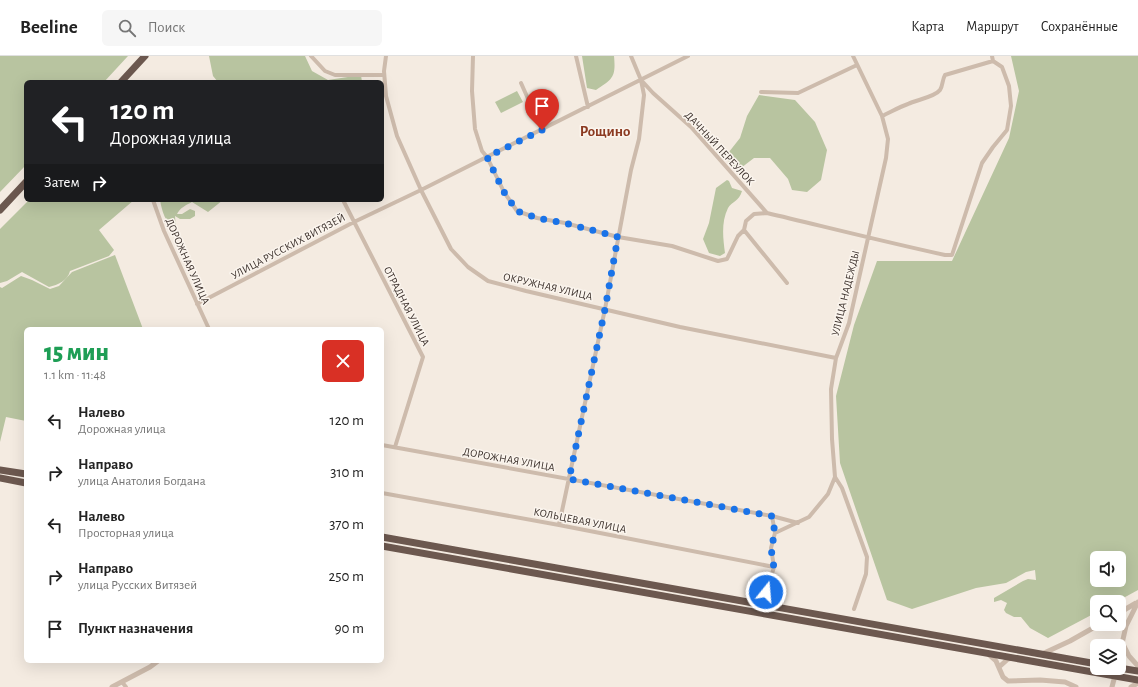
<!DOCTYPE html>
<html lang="ru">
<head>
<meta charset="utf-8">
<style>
  :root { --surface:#fff; --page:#f6f6f6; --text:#222; --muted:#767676; --line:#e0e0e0 }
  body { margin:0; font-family:"Alegreya Sans",sans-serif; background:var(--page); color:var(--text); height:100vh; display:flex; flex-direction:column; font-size:15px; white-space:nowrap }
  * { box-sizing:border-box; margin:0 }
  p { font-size:13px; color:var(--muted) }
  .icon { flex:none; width:22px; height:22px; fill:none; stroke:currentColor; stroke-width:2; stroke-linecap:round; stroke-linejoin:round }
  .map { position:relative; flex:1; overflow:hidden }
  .details { position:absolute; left:24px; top:271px; width:360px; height:336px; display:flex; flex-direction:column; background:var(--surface); border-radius:6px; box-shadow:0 4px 16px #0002 }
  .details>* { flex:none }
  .banner { position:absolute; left:24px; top:24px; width:360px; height:122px; border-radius:6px; box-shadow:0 4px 16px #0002; background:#202124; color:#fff; overflow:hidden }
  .tools { position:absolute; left:1090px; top:495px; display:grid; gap:8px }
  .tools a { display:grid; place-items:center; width:36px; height:36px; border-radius:6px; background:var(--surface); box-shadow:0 4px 16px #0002; font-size:20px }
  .pin { position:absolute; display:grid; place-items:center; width:34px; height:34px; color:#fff; margin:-41px -17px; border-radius:50% 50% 50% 0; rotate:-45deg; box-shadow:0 0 4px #0007 }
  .pin .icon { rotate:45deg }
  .me { position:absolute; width:44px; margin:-22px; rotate:17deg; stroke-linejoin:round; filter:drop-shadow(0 0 3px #0008) }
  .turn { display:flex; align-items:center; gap:14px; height:84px; padding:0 20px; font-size:18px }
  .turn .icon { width:52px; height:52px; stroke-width:2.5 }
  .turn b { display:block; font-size:28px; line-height:34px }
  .then { display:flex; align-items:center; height:38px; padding:0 20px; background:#0003; gap:8px; font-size:15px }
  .round { display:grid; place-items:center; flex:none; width:42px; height:42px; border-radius:6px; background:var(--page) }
  .overview { display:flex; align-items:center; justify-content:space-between; height:68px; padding:0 20px }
  h1 { font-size:24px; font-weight:800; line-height:30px; color:#1e9e55 }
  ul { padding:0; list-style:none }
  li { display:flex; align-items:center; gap:12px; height:52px; padding:0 20px }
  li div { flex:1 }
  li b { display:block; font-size:15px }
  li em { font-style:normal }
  header { display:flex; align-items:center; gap:24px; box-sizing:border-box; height:56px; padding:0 20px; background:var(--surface); border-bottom:1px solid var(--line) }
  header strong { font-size:19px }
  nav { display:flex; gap:22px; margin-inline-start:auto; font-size:14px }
  .search { width:280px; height:36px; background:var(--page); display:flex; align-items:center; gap:10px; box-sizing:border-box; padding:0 14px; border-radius:6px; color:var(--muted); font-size:15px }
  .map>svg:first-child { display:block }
  .green { fill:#b8c4a0; fill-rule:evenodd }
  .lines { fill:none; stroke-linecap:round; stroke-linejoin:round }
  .minor { stroke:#cdbbac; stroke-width:4 }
  .tertiary { stroke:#cdbbac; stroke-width:5 }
  .trunk { stroke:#6c584f; stroke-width:7 }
  .route { stroke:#1a73e8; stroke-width:7; stroke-dasharray:0 12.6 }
  .labels { text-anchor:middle; stroke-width:3; stroke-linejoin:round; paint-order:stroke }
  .street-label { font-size:11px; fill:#3b302b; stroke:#fbf5ee }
  .district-label { font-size:15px; font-weight:bold; fill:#8c3b22; stroke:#fbf5ee }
</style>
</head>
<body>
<header>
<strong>Beeline</strong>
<div class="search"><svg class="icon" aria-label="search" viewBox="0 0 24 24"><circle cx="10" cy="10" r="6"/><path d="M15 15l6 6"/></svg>Поиск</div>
<nav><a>Карта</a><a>Маршрут</a><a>Сохранённые</a></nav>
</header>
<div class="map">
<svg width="1138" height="631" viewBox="0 0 1138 631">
  <rect width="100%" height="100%" fill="#f4ebe1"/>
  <path class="green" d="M0,0H128L104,26H26V109L0,136Z
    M209,0H305L312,15L328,24L361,19L362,26H218L213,20Z
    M582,0H614C616,21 613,23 596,34L587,32Z
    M1011,0H1138V534L1116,546H1097V556L1048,582L1030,572L1021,561H1014L1006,557L1004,554L1007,547L1001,544L994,546V542L1023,525L1028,523L1036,524L1035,514L1026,516L1006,527L976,532L912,553L887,544L840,407L836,340L854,269L877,205H952L1009,82L1019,35ZM1097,502H1119V524H1097Z
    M517,35L523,46L501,57L495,46Z
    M759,39L795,44L815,66L827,94L821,124L807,136L792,134L788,123L770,102H754L737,115L725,101L740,82L747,60Z
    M727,124L729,125L732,132L742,135C739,146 732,145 728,152C721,166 723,182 725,197L720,200L709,197L703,183L709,167L716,132Z
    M29,144H134L99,174L114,194L109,200L70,215C68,224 58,229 49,231L22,216L7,225L0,227V173Z
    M160,144H223L208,156L192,146C186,149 180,152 177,158H182L190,153L195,155V160L190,163H180L175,160L176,173C165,167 162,155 160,144Z
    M115,199L143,273H26V365L6,361L0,386V231L2,232L21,220L32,224L50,233L59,230L72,216Z"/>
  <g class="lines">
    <path class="minor" d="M311,0L325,15L335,19H384
      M386,0L384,15L386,40L397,80L421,134L451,193L468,211L488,225L526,235L680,271L836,302
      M473,0L472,35L475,73L482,95L487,101L504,136L517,155L537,162L565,167L618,181L672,190L718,205L727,203L738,180L744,174L746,165L754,158L767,157C826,171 885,186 945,199H952L982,107L993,91L1007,74L1011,50L1009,30L1002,11L993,5L992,0
      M576,0L588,51
      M642,25L653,37L691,71L767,157
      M521,27L542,74
      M761,36L798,37L857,9
      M882,60C891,56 899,51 908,48C916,44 935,41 940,34C943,30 942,24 945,19L993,5
      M153,144L164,175L209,273
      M343,144L423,301L395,391
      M744,174L787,227
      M197,248L354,166L421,134L688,0
      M382,389L772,460L798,467
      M835,421L842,432L867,501L866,518L854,553
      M382,437L559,469L774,511
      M559,469L605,253L631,114L639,83L644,39L641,24L631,0
      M775,477L809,461L828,438L835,421L832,383L831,333L836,302L849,267L868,182L886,102L888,83L882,60L853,0
      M763,548L774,511L771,492L775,477L772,460
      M122,626L126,631"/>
    <path class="tertiary" d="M1119,557L1136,547
      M1122,586L1129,600L1138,610
      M987,597L996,605L1003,621L1008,625L1040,624L1065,626L1076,631
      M1042,598L1070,585L1100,568
      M1119,601L1126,570L1138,546
      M999,611L1008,603L1013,602
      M112,631L150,611L158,605
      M1112,631L1117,612
      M1131,631L1138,627"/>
    <path class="trunk" d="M121,26L145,0
      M0,154L26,126
      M0,414L26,418
      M0,422L26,427
      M382,481L1097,608
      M382,490L1138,624
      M1119,612L1138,615"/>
  </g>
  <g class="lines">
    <path class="route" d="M542,74L487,101L504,136L517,155L537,162L565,167L618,181L605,253L569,423L772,460L775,477L771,492L774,512L766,536"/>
  </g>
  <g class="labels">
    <g class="street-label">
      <text transform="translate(720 92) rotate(47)" y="4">ДАЧНЫЙ ПЕРЕУЛОК</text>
      <text transform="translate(288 190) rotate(-28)" y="4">УЛИЦА РУССКИХ ВИТЯЗЕЙ</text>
      <text transform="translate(188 205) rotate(66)" y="4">ДОРОЖНАЯ УЛИЦА</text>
      <text transform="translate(548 230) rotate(13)" y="4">ОКРУЖНАЯ УЛИЦА</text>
      <text transform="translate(845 237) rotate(-76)" y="4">УЛИЦА НАДЕЖДЫ</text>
      <text transform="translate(407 250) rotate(63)" y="4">ОТРАДНАЯ УЛИЦА</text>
      <text transform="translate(509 403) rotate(10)" y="4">ДОРОЖНАЯ УЛИЦА</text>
      <text transform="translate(580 464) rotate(11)" y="4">КОЛЬЦЕВАЯ УЛИЦА</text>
    </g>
    <g class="district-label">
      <text x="605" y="80">Рощино</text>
    </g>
  </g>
</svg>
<div class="tools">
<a><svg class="icon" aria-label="sound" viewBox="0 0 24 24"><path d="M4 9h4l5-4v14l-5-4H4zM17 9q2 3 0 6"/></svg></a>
<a><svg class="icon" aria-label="search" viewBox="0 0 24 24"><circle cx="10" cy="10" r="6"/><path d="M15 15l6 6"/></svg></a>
<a><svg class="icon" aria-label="layers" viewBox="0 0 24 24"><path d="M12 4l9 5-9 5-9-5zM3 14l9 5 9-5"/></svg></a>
</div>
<div class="pin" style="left:542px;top:74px;background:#d93025"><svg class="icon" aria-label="arrive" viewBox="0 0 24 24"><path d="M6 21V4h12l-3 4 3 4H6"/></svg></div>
<svg class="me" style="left:766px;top:536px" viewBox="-20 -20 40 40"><circle r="17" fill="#1a73e8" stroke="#fff" stroke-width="3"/><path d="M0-11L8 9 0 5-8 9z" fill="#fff"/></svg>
<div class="banner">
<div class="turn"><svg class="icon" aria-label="left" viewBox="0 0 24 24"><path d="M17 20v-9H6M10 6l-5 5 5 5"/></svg><div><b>120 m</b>Дорожная улица</div></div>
<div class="then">Затем<svg class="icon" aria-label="right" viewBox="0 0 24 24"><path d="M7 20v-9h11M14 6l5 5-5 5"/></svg></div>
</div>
<section class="details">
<div class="overview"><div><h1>15 мин</h1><p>1.1 km · 11:48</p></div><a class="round" style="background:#d93025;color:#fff"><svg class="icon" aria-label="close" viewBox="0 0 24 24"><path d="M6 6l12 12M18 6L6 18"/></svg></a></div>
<ul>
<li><svg class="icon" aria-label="left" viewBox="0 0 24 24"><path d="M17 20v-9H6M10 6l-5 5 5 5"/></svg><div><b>Налево</b><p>Дорожная улица</p></div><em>120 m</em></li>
<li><svg class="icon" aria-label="right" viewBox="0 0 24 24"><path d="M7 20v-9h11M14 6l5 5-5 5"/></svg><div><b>Направо</b><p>улица Анатолия Богдана</p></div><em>310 m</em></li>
<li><svg class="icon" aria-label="left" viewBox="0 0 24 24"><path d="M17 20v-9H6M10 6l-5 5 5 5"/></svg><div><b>Налево</b><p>Просторная улица</p></div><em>370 m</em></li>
<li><svg class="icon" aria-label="right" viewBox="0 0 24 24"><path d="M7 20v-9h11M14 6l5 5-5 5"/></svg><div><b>Направо</b><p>улица Русских Витязей</p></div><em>250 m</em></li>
<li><svg class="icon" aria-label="arrive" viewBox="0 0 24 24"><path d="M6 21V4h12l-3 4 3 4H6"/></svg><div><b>Пункт назначения</b></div><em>90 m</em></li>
</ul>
</section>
</div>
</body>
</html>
